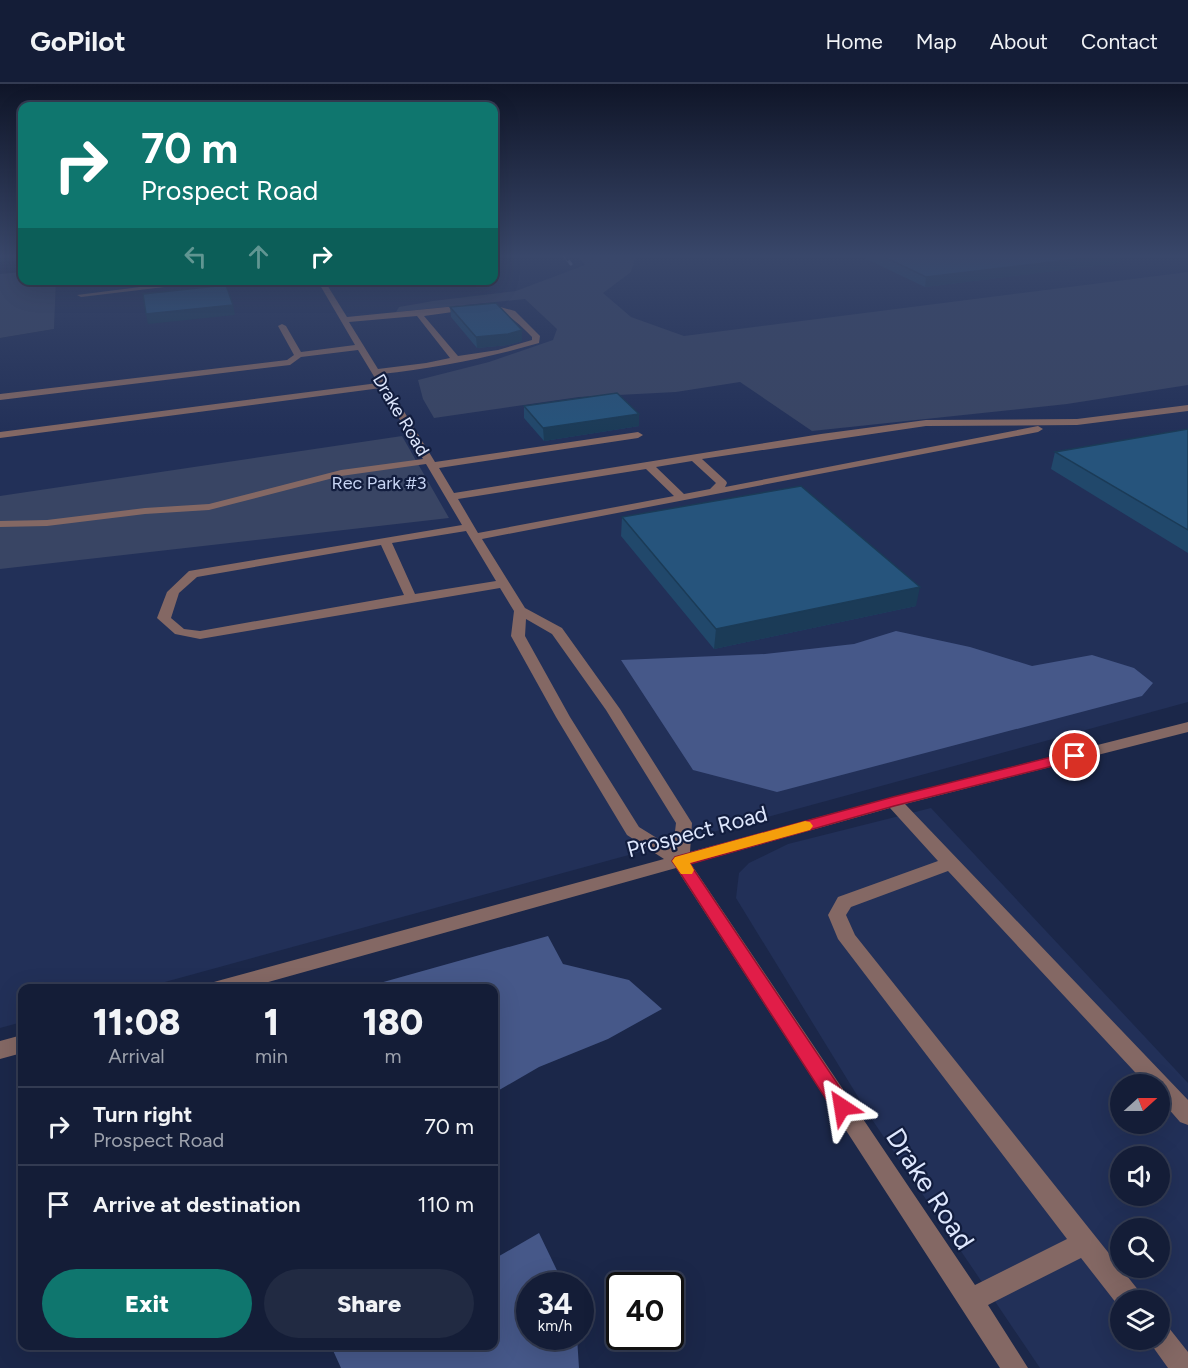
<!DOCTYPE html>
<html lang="en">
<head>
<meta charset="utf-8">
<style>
  :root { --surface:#141d37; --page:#212a42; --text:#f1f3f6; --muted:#9da2ad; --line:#333b52; --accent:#0f766e }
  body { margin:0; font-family:Figtree,sans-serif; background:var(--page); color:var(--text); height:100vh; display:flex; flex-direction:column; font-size:22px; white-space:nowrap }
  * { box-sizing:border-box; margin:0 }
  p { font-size:20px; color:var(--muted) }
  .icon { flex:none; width:33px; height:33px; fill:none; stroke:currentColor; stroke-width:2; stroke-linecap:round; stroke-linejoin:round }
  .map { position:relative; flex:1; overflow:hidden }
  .side { position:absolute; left:18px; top:900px; width:480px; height:366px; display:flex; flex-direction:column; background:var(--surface); border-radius:12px; box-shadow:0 6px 24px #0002,0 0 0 2px var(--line) }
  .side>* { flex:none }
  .top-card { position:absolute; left:18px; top:18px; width:480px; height:183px; border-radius:12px; box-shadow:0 6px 24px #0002,0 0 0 2px var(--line); background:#0f766e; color:#fff; overflow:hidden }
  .needle { width:39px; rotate:69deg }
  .controls { position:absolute; left:1110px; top:990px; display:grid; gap:12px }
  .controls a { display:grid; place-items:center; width:60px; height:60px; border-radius:50%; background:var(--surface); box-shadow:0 6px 24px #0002,0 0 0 2px var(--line); font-size:30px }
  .speed { position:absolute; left:516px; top:1188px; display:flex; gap:12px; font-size:30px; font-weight:700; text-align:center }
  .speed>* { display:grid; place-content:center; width:78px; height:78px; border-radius:50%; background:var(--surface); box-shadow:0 6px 24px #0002,0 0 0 2px var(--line); line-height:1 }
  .speed small { font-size:15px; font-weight:400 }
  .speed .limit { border:3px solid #111; border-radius:9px; background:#fff; color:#111 }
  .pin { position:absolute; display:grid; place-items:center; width:51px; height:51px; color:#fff; margin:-26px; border:3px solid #fff; border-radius:50%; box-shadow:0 2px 6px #0007 }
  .me { position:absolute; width:66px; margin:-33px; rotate:327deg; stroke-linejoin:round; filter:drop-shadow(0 0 4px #0008) }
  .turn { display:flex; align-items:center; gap:21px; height:126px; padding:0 24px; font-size:27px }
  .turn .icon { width:78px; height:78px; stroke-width:2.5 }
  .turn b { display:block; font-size:42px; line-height:51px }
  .lanes { display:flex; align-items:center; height:57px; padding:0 24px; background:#0003; justify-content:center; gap:30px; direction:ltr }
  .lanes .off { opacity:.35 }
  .eta { display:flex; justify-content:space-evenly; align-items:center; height:102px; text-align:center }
  .eta b { font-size:36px; font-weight:800; line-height:42px }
  .action { display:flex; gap:12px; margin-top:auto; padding:12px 24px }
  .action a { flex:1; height:69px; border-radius:36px; background:var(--accent); color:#fff; font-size:24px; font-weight:800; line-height:69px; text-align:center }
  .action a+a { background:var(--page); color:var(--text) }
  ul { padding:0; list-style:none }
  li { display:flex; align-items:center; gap:18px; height:78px; padding:0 24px; border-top:2px solid var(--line) }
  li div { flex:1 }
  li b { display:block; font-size:22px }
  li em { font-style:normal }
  header { display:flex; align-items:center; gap:36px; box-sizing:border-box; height:84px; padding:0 30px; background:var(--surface); border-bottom:2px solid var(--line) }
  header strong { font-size:28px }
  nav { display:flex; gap:33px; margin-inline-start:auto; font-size:21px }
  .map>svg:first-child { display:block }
  .built { fill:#223058; fill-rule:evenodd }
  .green { fill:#394564 }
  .forest { fill:#465889 }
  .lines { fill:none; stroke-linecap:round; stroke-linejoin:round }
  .minor { fill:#846864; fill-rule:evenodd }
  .rail-casing { stroke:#a3adc7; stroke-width:3 }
  .rail { stroke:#121d3e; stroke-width:2; stroke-dasharray:7; stroke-linecap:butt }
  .wall { fill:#21486b }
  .shaded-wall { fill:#1b3b57 }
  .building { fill:#26547c; stroke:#1b3b57; stroke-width:1.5 }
  .route { fill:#e11d48; stroke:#92132f; stroke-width:1.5 }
  .slow { fill:#f59e0b }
  .labels { text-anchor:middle; stroke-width:4.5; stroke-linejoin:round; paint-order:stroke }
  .far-street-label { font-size:18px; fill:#dee7fd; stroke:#121d3e }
  .far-park-label { font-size:18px; fill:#c7d4f3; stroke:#121d3e }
  .street-label { font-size:22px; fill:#dee7fd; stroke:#121d3e }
  .near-street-label { font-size:27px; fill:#dee7fd; stroke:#121d3e }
</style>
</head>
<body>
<header>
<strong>GoPilot</strong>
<nav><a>Home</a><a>Map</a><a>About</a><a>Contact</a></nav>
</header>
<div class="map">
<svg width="1188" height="1284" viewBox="0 0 1188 1284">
  <rect width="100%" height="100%" fill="#1b2749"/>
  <path class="built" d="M494,171H1188V618L143,904H22V938L0,944V254L54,245L56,197L494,196Z
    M931,724L1188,999V1284H1040L871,1034L736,814L739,789L749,779L788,760ZM1120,1000H1160V1040H1120ZM1120,1072H1160V1112H1120ZM1120,1144H1160V1184H1120ZM1120,1216H1160V1256H1120Z"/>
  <path class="green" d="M576,171H636L631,188L603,209L631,233L684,252L1188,188V301L1067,320L812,347L740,298L676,308L579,313L434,334L423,315L418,296L489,278L553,256L557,245L525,215L396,228L399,223L433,217L516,207L585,181Z
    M22,188V196L56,197L54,245L0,254V190Z
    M402,352L449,434L0,485V412Z"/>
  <path class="forest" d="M896,547L970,563L1032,582L1092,571L1134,584L1153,599L1142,612L777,708L693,686L621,576L765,570L854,560Z
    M548,852L563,880L629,896L662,925L608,955L539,983L494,1009V904H362Z
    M539,1149L564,1201L530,1202V1252L577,1253L579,1284H341L331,1262H494V1175Z"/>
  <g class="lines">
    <path class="minor" d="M195,196H223L81,213L77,211Z
      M317,196H324L347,233L467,221H493L515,227L540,252L539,259C488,274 434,284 381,290L435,378L638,348L643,351L638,354L439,384L454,409L821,350L926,336L1077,335L1188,321V327L1077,341L926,342L702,375L726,397L727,399L725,403L1038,342L1043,345L1038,348L482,455L525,524L562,544L620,625L692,739L690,768L893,713L1188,638V648L905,720L1188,1016V1041L1180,1038L1160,1015V1000H1146L948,787L851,823L846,831L855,851L1139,1207L1142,1216H1120V1224L1081,1174L988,1221L1028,1284H1000L676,784L247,904H211L214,898L221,896L664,775L627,751L556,633L511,552L514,527L500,504L200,555L175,550L157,534L167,508L189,487L462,441L426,380L341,392L209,426L145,430L47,442L0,443V437L47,436L145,424L209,420L341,386L423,375L381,304L0,354V348L378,299L358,266L301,273L290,281L0,316V310L287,276L294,271L278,242L282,240L286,242L301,268L355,261ZM467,226C502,224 508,229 532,253V256L498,266L458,272L424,232ZM417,232L450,274L426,279L378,285L349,238ZM692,377L716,399L710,405L684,410L656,383ZM646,385L674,412L478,449L458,415ZM466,447L496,497L415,510L392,459ZM381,461L404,511L200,547L184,545L171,534L179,509L197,493ZM526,535L552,550L606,626L676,739L673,764L639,743L570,633L525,552ZM890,724L938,777L838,813L828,831L838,855L1067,1155L975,1201L691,780Z
      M22,951V969L0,975V957Z
      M1160,1240L1169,1244L1188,1268V1284H1168L1148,1256H1160Z"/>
    <g class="rail-casing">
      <path id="rail" d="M564,171L571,180"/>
    </g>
    <use href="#rail" class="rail"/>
  </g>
  <path class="wall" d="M858,171H1122L1119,179L925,203Z
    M450,223L522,246V257L508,261L477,264L451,233Z
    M524,322L639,342L544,357L524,334Z
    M1188,345V469L1051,385L1055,368Z
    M622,433L916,522L714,565L621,452Z"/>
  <path class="shaded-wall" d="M0,171H22V176L0,178Z
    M1110,171H1122L1119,179L925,203L926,193Z
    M233,221L235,231L148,240L146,230Z
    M522,246V257L508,261L477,264L476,253Z
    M639,330V342L544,357L543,344Z
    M920,503L916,522L714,565L716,545Z"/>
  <path class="building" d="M880,171H1110L926,193Z
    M226,201L233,221L146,230L143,210Z
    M496,219L522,246L508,250L476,253L450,223Z
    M617,309L639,330L543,344L524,322Z
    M1188,345V446L1055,368Z
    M801,402L920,503L716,545L622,433Z"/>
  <linearGradient id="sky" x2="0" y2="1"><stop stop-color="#0f1528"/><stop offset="0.49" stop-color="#39476a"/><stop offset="1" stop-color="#39476a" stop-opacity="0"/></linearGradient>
  <rect width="1188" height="351" fill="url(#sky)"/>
  <path class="route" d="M1075,667L1080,669L1082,672L1080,675L894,722L690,780L849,1017L852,1023L849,1029L842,1032L835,1029L675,781L672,777L675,773L893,713Z"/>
  <path class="slow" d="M805,737L810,738L813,742L810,746L690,779L694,786L692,790H681L672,777L675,773Z"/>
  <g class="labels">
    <g class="far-street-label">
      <text transform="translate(401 331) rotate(59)" y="6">Drake Road</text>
    </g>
    <g class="far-park-label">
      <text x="379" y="405">Rec Park #3</text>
    </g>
    <g class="street-label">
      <text transform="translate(697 747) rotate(-15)" y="8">Prospect Road</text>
    </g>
    <g class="near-street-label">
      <text transform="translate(930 1105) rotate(57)" y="9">Drake Road</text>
    </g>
  </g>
</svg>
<div class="controls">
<a><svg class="needle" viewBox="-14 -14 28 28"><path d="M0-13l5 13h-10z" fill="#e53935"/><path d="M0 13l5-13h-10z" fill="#9da2ad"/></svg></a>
<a><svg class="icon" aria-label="sound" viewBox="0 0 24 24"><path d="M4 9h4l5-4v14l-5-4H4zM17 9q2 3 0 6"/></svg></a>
<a><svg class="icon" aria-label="search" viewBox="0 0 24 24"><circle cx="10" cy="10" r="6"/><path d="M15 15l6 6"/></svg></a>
<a><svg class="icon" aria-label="layers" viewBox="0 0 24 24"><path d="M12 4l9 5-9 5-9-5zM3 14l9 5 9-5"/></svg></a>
</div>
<div class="speed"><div>34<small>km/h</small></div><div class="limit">40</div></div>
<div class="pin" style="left:1075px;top:672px;background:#d93025"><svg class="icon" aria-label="arrive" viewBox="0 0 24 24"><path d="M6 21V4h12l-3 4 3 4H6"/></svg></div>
<svg class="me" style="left:842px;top:1023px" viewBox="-20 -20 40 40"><path d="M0-17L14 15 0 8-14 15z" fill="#e11d48" stroke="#fff" stroke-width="4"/></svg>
<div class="top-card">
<div class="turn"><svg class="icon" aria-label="right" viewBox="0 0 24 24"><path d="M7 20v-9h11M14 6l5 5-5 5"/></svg><div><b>70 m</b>Prospect Road</div></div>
<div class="lanes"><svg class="icon off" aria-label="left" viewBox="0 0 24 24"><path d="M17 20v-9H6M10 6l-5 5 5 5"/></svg><svg class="icon off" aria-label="ahead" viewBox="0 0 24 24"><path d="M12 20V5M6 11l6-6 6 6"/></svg><svg class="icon" aria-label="right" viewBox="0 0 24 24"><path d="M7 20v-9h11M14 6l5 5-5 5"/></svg></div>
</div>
<section class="side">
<div class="eta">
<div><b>11:08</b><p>Arrival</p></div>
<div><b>1</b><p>min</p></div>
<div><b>180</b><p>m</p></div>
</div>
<ul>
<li><svg class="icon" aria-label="right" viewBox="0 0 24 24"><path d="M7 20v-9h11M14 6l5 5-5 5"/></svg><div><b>Turn right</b><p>Prospect Road</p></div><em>70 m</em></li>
<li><svg class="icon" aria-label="arrive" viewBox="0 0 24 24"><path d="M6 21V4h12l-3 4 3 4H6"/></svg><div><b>Arrive at destination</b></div><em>110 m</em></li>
</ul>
<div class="action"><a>Exit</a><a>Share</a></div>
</section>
</div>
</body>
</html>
